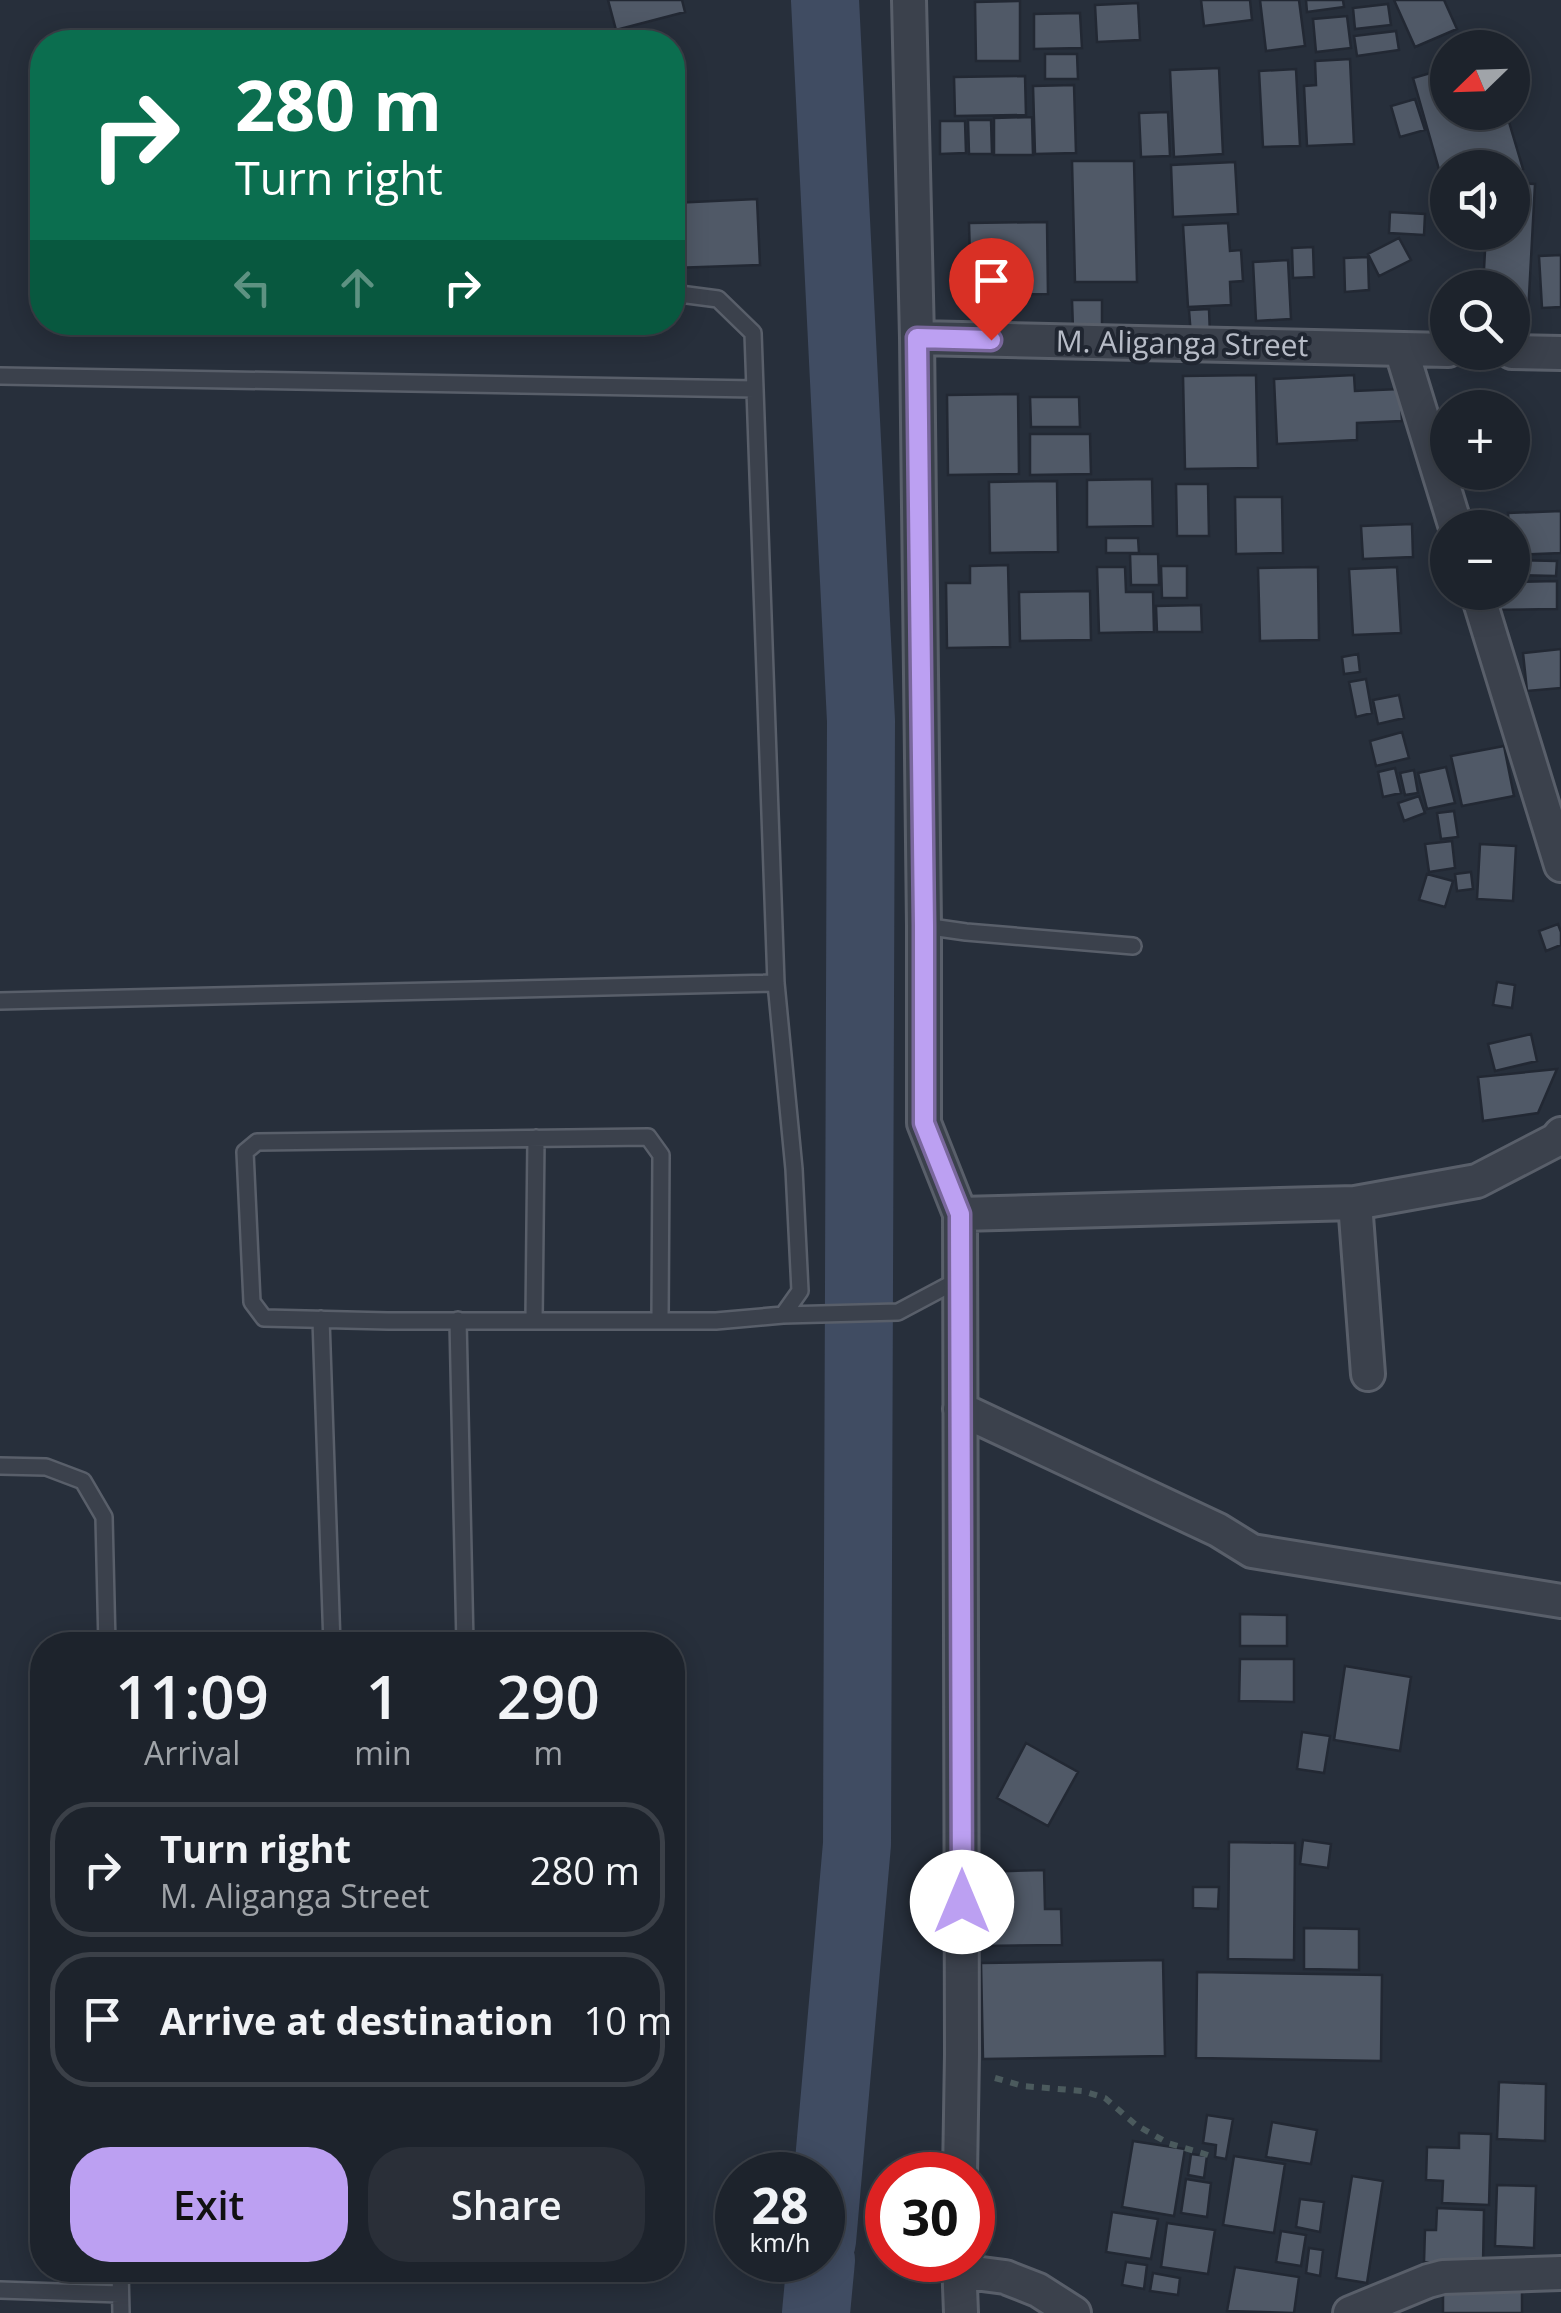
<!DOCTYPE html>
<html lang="en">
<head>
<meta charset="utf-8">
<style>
  :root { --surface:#1d232c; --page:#2a2f38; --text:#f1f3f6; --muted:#a0a4a9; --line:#3b4048; --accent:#bca0f2 }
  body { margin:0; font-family:"Open Sans",sans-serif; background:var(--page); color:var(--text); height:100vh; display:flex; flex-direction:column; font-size:38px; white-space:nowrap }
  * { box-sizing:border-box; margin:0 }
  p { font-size:32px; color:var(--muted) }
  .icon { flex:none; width:55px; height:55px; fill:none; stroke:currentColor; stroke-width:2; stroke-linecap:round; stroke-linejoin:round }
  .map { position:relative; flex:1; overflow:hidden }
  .side { position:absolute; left:30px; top:1632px; width:655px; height:650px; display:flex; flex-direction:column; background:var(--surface); border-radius:40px; box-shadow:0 5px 25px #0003,0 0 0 2px var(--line) }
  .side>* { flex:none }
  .top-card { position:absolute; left:30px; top:30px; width:655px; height:305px; border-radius:40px; box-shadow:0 5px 25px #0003,0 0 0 2px var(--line); background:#0b6e4f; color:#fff; overflow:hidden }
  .needle { width:65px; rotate:247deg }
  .controls { position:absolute; left:1430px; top:30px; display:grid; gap:20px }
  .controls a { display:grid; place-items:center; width:100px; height:100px; border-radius:50%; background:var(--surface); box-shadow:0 5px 25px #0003,0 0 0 2px var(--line); font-size:50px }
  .speed { position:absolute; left:715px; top:2152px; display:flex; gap:20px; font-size:50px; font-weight:700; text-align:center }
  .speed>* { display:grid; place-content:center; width:130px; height:130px; border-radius:50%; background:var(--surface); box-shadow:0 5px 25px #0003,0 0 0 2px var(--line); line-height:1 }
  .speed small { font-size:25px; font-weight:400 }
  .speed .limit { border:15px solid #d22; background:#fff; color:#111 }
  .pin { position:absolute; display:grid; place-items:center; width:85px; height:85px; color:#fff; margin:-102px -42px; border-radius:50% 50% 50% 0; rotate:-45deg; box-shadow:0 0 10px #0007 }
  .pin .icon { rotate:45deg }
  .me { position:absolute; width:110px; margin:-55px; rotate:0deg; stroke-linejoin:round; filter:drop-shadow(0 0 8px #0008) }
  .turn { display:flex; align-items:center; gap:35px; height:210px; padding:0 40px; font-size:45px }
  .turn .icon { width:130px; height:130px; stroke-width:2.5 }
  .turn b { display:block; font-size:70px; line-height:85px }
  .lanes { display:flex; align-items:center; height:95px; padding:0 40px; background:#0003; justify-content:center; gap:50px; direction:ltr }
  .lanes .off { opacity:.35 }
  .eta { display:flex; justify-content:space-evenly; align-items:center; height:170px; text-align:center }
  .eta b { font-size:60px; font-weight:600; line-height:70px }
  .cta { display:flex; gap:20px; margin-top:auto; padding:20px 40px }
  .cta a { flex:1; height:115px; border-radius:40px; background:var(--accent); color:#111; font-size:40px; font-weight:600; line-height:115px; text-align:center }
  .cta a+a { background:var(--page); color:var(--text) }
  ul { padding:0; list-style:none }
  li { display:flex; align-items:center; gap:30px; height:135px; margin:0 20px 15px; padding:0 20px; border:5px solid var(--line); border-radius:40px }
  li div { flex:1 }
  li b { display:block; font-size:38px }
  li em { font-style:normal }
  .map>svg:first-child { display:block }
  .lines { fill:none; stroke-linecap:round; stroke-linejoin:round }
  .river { stroke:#404c62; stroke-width:68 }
  .building { fill:#505967; stroke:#222833; stroke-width:2.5 }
  .lane-casing { stroke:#595f6a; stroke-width:20 }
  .street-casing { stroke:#595f6a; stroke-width:38 }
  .path { stroke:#4b5a5d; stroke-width:6; stroke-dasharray:8 8; stroke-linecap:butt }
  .lane { stroke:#3b414c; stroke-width:15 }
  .street { stroke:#3b414c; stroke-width:32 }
  .route-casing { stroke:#7a689d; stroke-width:25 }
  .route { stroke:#bca0f2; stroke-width:18 }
  .labels { text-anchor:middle; stroke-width:8; stroke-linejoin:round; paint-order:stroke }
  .street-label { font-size:30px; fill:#b7bcc7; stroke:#202631 }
</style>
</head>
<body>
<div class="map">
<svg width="1561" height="2313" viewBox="0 0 1561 2313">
  <rect width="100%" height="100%" fill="#272f3b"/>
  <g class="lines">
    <path class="river" d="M822,2241L857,1844L861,721L825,0
      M816,2313L821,2260"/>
  </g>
  <path class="building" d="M608,0H682L685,12L616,30Z
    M1201,0H1250L1252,20L1204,26Z
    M1260,0H1299L1305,46L1266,51Z
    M1306,0H1343L1344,7L1307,12Z
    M1394,0H1444L1457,29L1415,47Z
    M1020,1V61H976L975,2Z
    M1138,3L1140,40L1097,42L1095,5Z
    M1388,4L1391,25L1355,29L1353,8Z
    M1080,13L1082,48L1034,49V14Z
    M1347,16L1351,48L1316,52L1313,19Z
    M1396,31L1399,50L1357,56L1354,36Z
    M1045,54H1077L1078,79H1045Z
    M1350,59L1354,144L1307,146L1304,86L1316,85L1315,61Z
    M1219,68L1223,154L1174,157L1170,70Z
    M1448,68V112H1506L1523,169L1512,172V168H1448V178L1442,180L1413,78Z
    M1296,69L1300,146L1263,147L1259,71Z
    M1025,76L1026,115L955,116L954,77Z
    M1074,85L1076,153L1035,154L1033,86Z
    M1415,99L1425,130L1400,137L1391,106Z
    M1168,112L1170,156L1141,157L1139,113Z
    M1032,117L1033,155H994V118Z
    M968,120H991L992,154H969Z
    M940,121H965L966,153L940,154Z
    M1072,161H1134L1137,282H1075Z
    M1235,162L1238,214L1173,217L1171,165Z
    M1512,183L1535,184L1528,315L1512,314V288H1483L1486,232H1512Z
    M757,199L760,265L672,268V203Z
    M1390,212L1425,214L1424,235L1389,233Z
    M1047,222L1048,294L971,295L969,223Z
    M1228,223L1230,251L1241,250L1243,281L1230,282L1231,305L1188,307L1183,225Z
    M1399,238L1411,260L1379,276L1368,254Z
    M1313,247L1314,277L1293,278L1292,248Z
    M1561,255V307L1542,308L1539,256Z
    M1368,257L1369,290L1345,292L1344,258Z
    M1288,260L1291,319L1256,321L1253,262Z
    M1072,300H1102V329H1073Z
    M1209,309L1210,335L1191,336L1189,310Z
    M1256,375L1258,468L1185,469L1183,376Z
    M1354,375L1355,391L1400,389L1402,421L1357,423V440L1277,444L1274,379Z
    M1018,394L1019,474L948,475L947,395Z
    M1030,397H1079L1080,427H1031Z
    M1030,434H1090L1091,474L1030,475Z
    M1152,479L1153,526L1087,527V480Z
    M1057,481L1058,552L990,553L989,482Z
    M1176,484H1208L1209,536H1177Z
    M1235,497H1282L1283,553L1236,554Z
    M1561,511V553L1512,555V528H1509L1508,513Z
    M1412,524L1413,557L1363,559L1361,526Z
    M1106,538H1138L1139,553H1106Z
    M1130,554H1158L1159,585H1131Z
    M1518,560L1557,561L1556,576L1518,575Z
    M1008,565L1010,647L947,648L946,583H970V566Z
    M1161,566H1187V598H1162Z
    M1097,567H1125L1126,592H1153L1154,632L1099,633Z
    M1318,567L1319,640L1260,641L1258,568Z
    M1397,567L1401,633L1353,635L1349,569Z
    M1557,581V609L1486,610V592H1512V582Z
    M1090,591L1091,640L1020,641L1019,592Z
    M1201,605L1202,632H1157L1156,606Z
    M1561,649V688L1527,691L1523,653Z
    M1358,654L1360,672L1344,674L1342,657Z
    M1366,679L1372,713L1356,717L1349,682Z
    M1399,695L1404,718L1378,724L1373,700Z
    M1402,732L1409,758L1376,766L1370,741Z
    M1504,746L1514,796L1462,806L1451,756Z
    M1446,767L1455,803L1427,809L1418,773Z
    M1395,768L1401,793L1383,797L1378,772Z
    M1414,770L1418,793L1405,795L1400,773Z
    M1419,796L1425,813L1404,821L1398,803Z
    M1454,811L1458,837L1441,839L1437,813Z
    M1452,841L1455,868L1429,872L1425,844Z
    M1480,844L1516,846L1513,901L1477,899Z
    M1471,872L1473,889L1457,891L1455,874Z
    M1427,874L1453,881L1445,907L1419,900Z
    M1558,924L1561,932V945L1546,951L1539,931Z
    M1497,982L1515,985L1512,1008L1493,1005Z
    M1531,1034L1537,1061L1495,1071L1488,1044Z
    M1557,1069L1538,1113L1483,1121L1478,1077Z
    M1240,1614L1287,1615V1646H1240Z
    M1240,1659H1294V1702L1239,1701Z
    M1345,1666L1411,1677L1400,1751L1334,1740Z
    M1302,1732L1330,1736L1324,1773L1297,1769Z
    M1026,1743L1078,1772L1048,1826L997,1798Z
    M1303,1840L1331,1844L1328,1868L1300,1864Z
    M1229,1842L1295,1843L1294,1960L1228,1959Z
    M1044,1870L1045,1909H1061L1062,1945L981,1946L979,1872Z
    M1193,1887H1219L1218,1909L1193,1908Z
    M1304,1928L1359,1929V1970L1304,1969Z
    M1163,1960L1165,2056L983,2059L981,1963Z
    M1197,1972L1382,1975L1381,2061L1196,2058Z
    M1499,2082L1546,2084L1545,2141L1497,2139Z
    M1207,2115L1233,2119L1226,2159L1215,2157L1216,2145L1203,2143Z
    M1272,2122L1317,2130L1311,2164L1266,2157Z
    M1459,2133L1491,2134L1489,2205L1442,2203L1443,2181L1426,2180L1427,2147L1459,2148Z
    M1133,2141L1185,2149L1174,2216L1122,2207Z
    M1191,2154L1207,2156L1204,2178L1188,2175Z
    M1234,2156L1285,2164L1274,2233L1223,2225Z
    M1352,2176L1383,2181L1367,2283L1336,2278Z
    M1186,2179L1211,2183L1207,2217L1181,2213Z
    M1497,2185L1536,2186L1534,2248L1495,2246Z
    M1300,2199L1324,2202L1320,2232L1296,2227Z
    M1437,2208L1484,2210L1483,2264L1424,2262L1425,2230H1436Z
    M1112,2212L1158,2219L1151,2259L1106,2252Z
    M1167,2223L1215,2230L1208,2274L1161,2267Z
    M1281,2231L1306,2235L1301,2266L1276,2262Z
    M1309,2248L1323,2250L1320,2276L1306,2273Z
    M1126,2262L1147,2265L1144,2289L1122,2285Z
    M1235,2267L1299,2277L1294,2313L1227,2311Z
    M1153,2273L1180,2278L1178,2295L1150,2291Z
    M1443,2283H1522V2313H1443Z"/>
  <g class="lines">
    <g class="lane-casing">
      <path id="lane" d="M0,376L755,389
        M924,926L966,932L1133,946
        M0,1001L776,983
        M783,1315L898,1312L960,1279
        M321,1319L332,1645
        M458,1320L465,1645
        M534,1320L536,1138
        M660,1320L661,1155L648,1137L257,1142L245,1152L252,1302L264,1318L388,1321H716L783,1315L800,1291L794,1169L776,983L753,333L718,299L672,293
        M0,1466L46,1467L83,1481L104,1517L107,1645
        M672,1806H677
        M120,2270L121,2313
        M0,2290L120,2294"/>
    </g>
    <g class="street-casing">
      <path id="street" d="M909,0L917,338L924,926V1123L960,1214L962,2054L960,2175
        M917,338L1448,350
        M1401,349L1456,528
        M1512,352L1561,353
        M1477,592L1561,865
        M1355,1203L1368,1374
        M960,1214L1355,1203L1477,1181L1556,1140L1561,1134
        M960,1409L1218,1530L1252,1551L1561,1601
        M959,2260L961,2313
        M959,2271L1005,2277L1038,2290L1074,2313
        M1350,2313L1428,2281L1443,2277L1561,2273"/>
    </g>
    <path class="path" d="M995,2078L1023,2086L1083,2091L1105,2098L1136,2125L1168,2143L1208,2155"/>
    <use href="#lane" class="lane"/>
    <use href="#street" class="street"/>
  </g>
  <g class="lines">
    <g class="route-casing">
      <path id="route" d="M962,1902L960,1214L924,1123V926L917,338L991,340"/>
    </g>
    <use href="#route" class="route"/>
  </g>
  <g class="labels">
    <g class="street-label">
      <text transform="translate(1182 344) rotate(1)" y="10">M. Aliganga Street</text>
    </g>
  </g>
</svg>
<div class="controls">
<a><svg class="needle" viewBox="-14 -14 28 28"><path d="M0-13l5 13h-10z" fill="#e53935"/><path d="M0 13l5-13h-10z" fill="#a0a4a9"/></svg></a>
<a><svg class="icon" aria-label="sound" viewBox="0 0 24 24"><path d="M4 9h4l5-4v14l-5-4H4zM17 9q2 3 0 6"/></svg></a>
<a><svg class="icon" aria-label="search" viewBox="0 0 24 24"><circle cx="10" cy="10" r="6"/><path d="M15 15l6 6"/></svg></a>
<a>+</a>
<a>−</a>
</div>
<div class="speed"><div>28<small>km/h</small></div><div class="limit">30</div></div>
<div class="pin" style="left:991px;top:340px;background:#d93025"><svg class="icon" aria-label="arrive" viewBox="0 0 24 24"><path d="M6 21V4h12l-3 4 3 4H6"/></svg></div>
<svg class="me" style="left:962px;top:1902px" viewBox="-20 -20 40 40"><circle r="19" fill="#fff"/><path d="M0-13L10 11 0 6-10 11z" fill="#bca0f2"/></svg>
<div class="top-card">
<div class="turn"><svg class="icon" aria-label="right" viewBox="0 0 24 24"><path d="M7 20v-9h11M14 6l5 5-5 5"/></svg><div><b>280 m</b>Turn right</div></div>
<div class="lanes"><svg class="icon off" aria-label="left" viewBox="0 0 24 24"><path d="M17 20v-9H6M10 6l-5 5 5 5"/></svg><svg class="icon off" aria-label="ahead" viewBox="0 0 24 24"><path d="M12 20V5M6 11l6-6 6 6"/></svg><svg class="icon" aria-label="right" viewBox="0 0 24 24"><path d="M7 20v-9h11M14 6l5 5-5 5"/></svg></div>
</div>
<section class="side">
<div class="eta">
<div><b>11:09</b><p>Arrival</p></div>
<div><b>1</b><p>min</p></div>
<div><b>290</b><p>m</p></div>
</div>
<ul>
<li><svg class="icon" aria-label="right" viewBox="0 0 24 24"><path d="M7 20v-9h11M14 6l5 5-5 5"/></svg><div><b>Turn right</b><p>M. Aliganga Street</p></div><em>280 m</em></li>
<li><svg class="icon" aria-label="arrive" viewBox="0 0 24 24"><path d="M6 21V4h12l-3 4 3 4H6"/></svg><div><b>Arrive at destination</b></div><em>10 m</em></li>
</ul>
<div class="cta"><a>Exit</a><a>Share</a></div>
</section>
</div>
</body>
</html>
